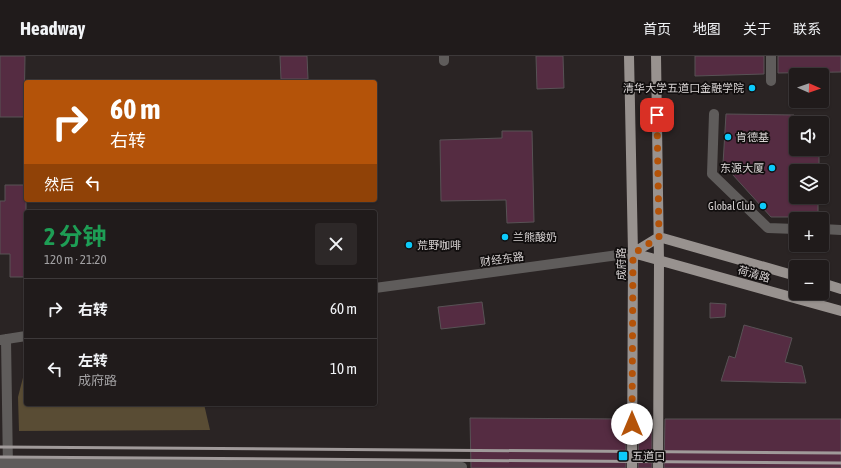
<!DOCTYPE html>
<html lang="zh">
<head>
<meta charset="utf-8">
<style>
  :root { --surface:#201b1b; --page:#2d2828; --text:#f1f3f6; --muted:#a2a1a3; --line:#3d393a }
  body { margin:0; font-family:"Asap Condensed","Noto Sans SC",sans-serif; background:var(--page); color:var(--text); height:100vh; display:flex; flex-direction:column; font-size:15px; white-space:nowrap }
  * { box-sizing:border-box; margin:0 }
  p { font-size:13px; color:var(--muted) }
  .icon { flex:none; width:22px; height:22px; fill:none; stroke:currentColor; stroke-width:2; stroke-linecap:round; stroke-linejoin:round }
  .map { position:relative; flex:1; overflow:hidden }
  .sheet { position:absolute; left:24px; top:154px; width:353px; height:196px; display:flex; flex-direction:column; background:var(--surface); border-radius:4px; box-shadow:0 1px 3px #0004,0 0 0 1px var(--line) }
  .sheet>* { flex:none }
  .banner { position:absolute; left:24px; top:24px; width:353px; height:122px; border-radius:4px; box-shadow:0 1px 3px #0004,0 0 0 1px var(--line); background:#b45309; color:#fff; overflow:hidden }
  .needle { width:26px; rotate:92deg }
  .buttons { position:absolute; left:789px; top:12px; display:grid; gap:8px }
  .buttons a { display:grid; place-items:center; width:40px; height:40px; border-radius:4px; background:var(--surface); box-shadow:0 1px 3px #0004,0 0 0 1px var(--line); font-size:20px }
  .pin { position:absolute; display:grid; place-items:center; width:34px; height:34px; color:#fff; margin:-17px; border-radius:8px; box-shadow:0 2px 6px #0006 }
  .me { position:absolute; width:44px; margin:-22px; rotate:0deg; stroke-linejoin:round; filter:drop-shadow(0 0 3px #0008) }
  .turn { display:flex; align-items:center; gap:14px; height:84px; padding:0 20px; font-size:18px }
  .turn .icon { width:52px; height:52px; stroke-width:2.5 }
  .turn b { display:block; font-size:28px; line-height:34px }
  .then { display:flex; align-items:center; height:38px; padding:0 20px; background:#0003; gap:8px; font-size:15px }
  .round { display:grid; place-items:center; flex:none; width:42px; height:42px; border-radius:4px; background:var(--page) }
  .headline { display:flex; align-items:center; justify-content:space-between; height:68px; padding:0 20px }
  h1 { font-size:24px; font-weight:700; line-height:30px; color:#1e9e55 }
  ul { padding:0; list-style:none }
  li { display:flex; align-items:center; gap:12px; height:60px; padding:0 20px; border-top:1px solid var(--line) }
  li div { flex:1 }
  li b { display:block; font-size:15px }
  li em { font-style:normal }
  header { display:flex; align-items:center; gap:24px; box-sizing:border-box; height:56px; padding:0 20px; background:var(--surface); border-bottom:1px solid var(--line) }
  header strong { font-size:19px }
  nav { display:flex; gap:22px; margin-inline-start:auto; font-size:14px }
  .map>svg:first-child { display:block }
  .green { fill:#594c34 }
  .building { fill:#552c42; stroke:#585255 }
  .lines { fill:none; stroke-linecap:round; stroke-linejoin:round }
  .minor { stroke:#5f5c5b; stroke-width:10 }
  .major { stroke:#98928f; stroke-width:10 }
  .rail { stroke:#a09a9a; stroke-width:3 }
  .route { stroke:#b45309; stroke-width:7; stroke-dasharray:0 12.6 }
  .poi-dot { fill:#0ccafa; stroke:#110e0e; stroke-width:1.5 }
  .labels { text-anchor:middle; stroke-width:3.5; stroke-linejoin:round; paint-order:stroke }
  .poi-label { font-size:11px; fill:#d9d4d4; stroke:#110e0e; text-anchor:start }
  .street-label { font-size:11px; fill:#d9d4d4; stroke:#110e0e }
</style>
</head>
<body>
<header>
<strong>Headway</strong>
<nav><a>首页</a><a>地图</a><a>关于</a><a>联系</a></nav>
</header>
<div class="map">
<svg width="841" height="412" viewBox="0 0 841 412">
  <rect width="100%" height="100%" fill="#2a2424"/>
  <path class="green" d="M26,310V348H204L210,374L19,375L18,341Z"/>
  <path class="building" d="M0,0H25L24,61H0Z
    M280,0H307L308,23H281Z
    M536,0H563L564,32L537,33Z
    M695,0H764V18L695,20Z
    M778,0H841V16L778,17Z
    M726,58L794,59L801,67H796V93H819V115H796V141H818V161H771L723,108Z
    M502,75H532L534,166L507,167L506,144L441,145L440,84L502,82Z
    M5,129H26V221H10V198H0V145H5Z
    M482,246L485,268L441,273L438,251Z
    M710,247L726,248L725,261L710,262Z
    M744,269L792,282L785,306L802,310L806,327L721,325L729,300L735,302Z
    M470,362L626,363V412H471Z
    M639,363H652V412H638Z
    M665,363H841V412H664Z"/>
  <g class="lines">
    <path class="minor" d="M444,5V0
      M771,25V0
      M714,58L712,118L768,172L796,173
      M822,173L841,174
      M375,232L633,197
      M6,283L8,412
      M0,284L26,280
      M0,407L462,411"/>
    <path class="major" d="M629,0L633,197L632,412
      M656,0L659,205L658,412
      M659,181L796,220
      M633,197L841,255
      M633,197L659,181
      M822,227L841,233"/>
    <path class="rail" d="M0,391L841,397
      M0,401L841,407"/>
  </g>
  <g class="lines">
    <path class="route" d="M632,368L633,198L659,181L657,59"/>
  </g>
  <g class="poi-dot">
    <circle cx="752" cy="32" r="4"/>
    <circle cx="728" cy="81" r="4"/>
    <circle cx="772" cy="112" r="4"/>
    <circle cx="763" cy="150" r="4"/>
    <circle cx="505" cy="181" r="4"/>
    <circle cx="409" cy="189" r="4"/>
    <rect x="618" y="395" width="10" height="10" rx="2"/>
  </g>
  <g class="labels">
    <g class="poi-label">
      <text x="744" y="36" text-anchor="end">清华大学五道口金融学院</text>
      <text x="736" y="85">肯德基</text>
      <text x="764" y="116" text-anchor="end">东源大厦</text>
      <text x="755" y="154" text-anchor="end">Global Club</text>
      <text x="513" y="185">兰熊酸奶</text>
      <text x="417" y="193">荒野咖啡</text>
      <text x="632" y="404">五道口</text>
    </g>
    <g class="street-label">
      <text transform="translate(502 203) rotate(-8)" y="4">财经东路</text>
      <text transform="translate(621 208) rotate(-90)" y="4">成府路</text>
      <text transform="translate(754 218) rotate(16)" y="4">荷清路</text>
    </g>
  </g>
</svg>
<div class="buttons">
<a><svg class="needle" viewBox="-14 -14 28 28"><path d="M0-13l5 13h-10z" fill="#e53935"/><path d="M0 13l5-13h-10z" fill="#a2a1a3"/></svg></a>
<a><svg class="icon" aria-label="sound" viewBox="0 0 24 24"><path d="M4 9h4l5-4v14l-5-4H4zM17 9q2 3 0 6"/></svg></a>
<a><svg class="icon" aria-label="layers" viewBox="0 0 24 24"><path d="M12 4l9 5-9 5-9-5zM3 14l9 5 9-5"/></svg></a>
<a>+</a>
<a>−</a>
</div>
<div class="pin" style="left:657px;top:59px;background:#d93025"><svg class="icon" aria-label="arrive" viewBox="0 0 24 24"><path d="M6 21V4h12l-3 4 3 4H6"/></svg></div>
<svg class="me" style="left:632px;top:368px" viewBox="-20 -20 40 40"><circle r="19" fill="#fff"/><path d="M0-13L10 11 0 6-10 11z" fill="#b45309"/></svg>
<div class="banner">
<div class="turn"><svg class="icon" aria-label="right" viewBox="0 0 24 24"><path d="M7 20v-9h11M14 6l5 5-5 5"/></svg><div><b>60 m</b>右转</div></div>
<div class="then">然后<svg class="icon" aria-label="left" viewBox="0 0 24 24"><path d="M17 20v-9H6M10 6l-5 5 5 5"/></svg></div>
</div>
<section class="sheet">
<div class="headline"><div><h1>2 分钟</h1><p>120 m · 21:20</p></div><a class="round"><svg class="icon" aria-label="close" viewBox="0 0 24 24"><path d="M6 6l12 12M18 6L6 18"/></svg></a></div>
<ul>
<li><svg class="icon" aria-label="right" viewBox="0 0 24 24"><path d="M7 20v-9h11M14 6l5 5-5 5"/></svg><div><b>右转</b></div><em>60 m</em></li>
<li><svg class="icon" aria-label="left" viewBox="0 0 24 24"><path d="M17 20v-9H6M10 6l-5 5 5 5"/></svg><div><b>左转</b><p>成府路</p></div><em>10 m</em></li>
</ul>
</section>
</div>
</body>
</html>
